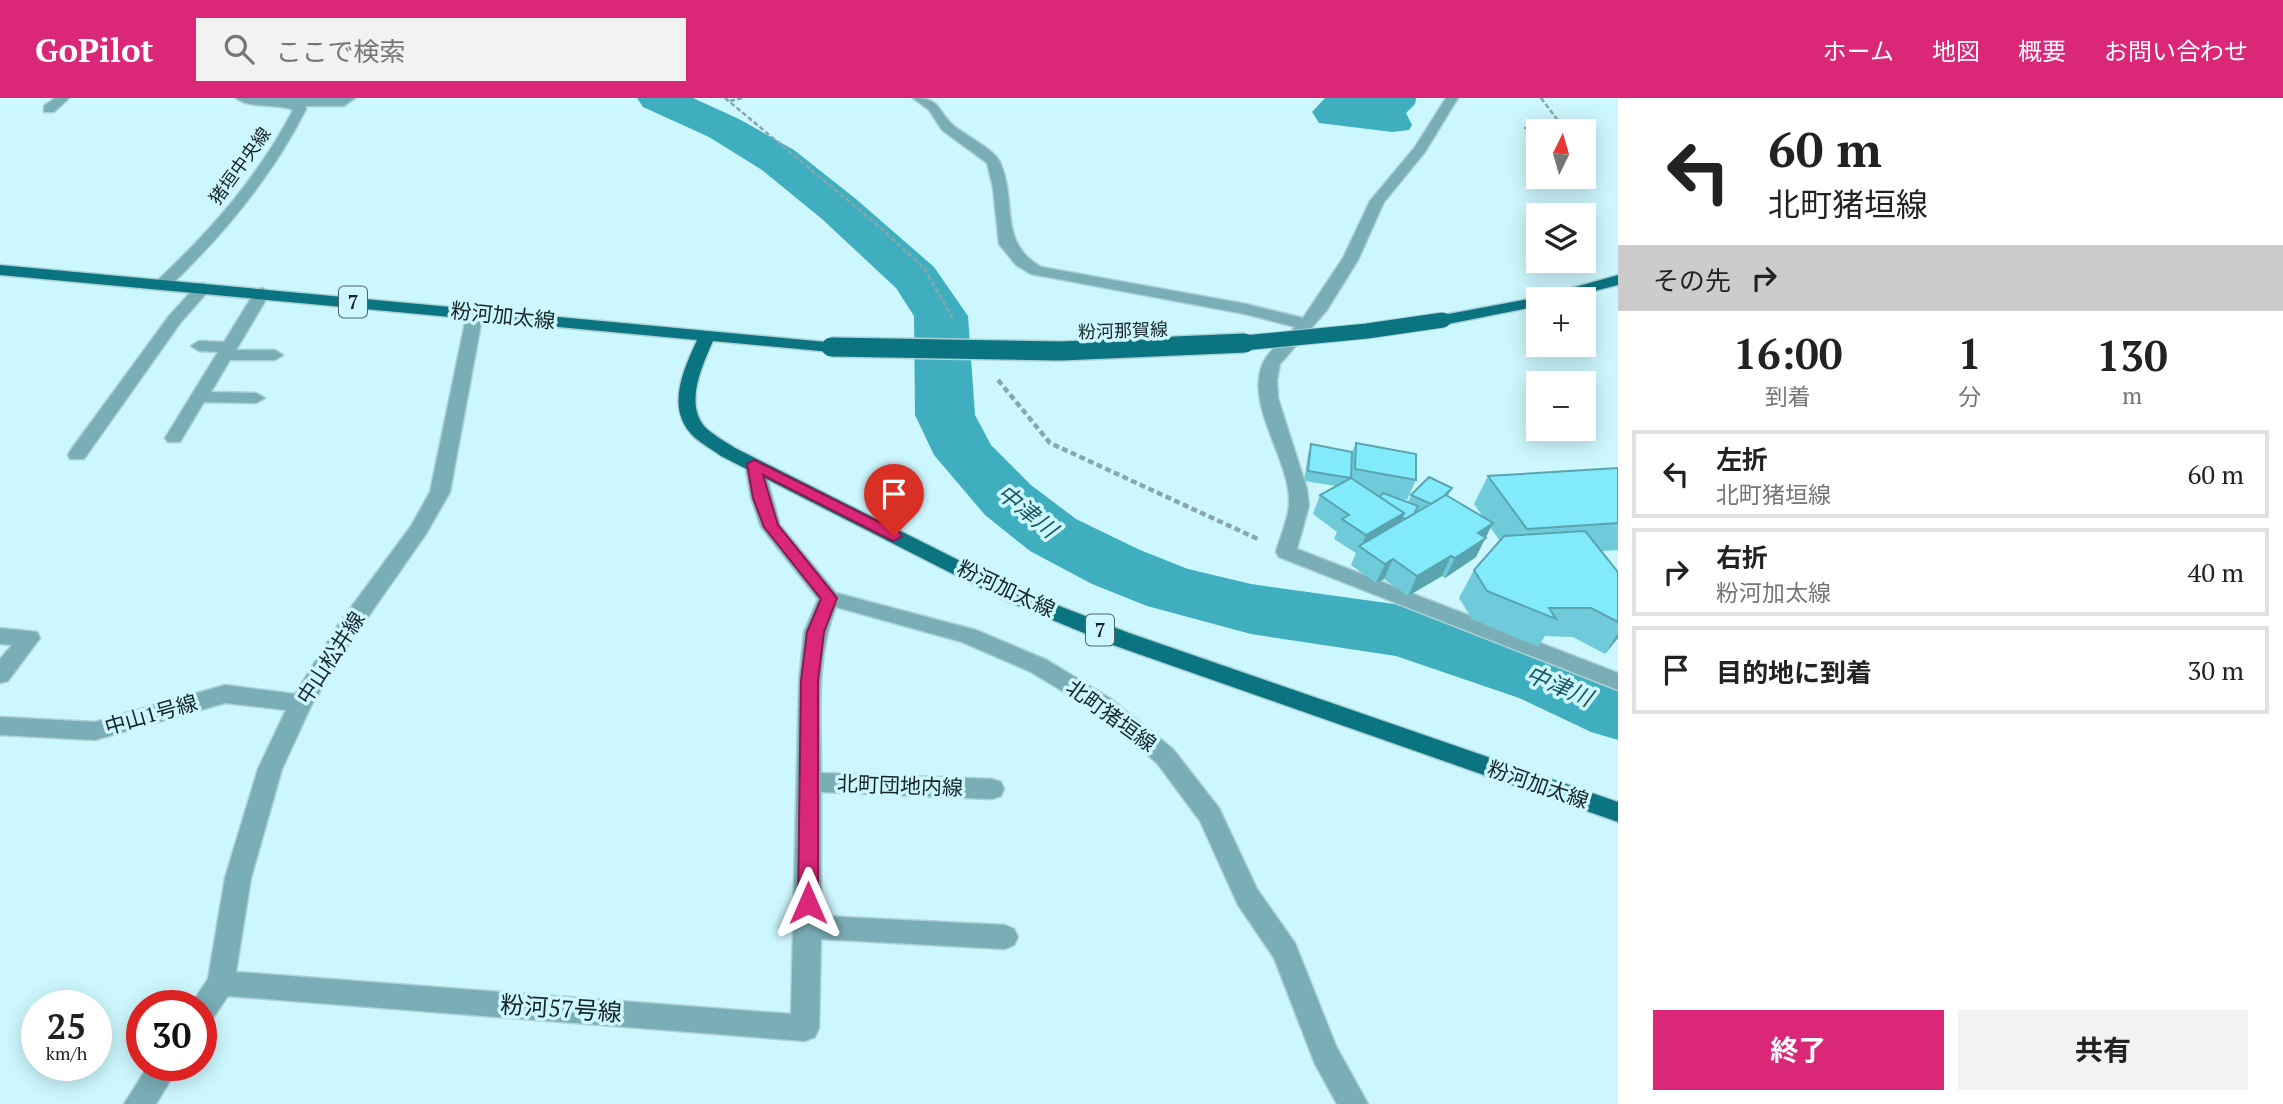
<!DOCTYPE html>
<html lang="ja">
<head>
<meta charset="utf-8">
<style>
  :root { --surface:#fff; --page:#f2f2f2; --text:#222; --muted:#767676; --line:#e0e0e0; --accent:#db2777 }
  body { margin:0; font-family:"PT Serif","Noto Sans JP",serif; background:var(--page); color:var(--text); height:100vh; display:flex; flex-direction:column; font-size:26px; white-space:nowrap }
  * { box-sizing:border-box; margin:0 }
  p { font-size:23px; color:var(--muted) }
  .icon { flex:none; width:38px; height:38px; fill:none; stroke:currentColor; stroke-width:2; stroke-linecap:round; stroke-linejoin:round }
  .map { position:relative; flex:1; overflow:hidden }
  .drawer { display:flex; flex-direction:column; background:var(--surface); width:665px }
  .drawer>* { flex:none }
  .banner { background:#fff; color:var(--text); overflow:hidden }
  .needle { width:46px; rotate:5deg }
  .tools { position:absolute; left:1526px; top:21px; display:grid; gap:14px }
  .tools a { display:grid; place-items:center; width:70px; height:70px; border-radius:0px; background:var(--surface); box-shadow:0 4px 18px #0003; font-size:35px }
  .speed { position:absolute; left:21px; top:892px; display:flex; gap:14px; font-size:35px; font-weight:700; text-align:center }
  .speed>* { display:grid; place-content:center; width:91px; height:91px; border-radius:50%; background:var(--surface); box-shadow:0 4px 18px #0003; line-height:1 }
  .speed small { font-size:18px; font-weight:400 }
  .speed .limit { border:10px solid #d22; background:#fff; color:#111 }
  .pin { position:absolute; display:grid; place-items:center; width:60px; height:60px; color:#fff; margin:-72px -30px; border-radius:50% 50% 50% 0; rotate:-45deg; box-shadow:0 0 7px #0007 }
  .pin .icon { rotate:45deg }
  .me { position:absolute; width:77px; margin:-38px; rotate:0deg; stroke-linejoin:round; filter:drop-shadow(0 0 5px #0008) }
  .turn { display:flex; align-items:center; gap:24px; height:147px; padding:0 35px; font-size:32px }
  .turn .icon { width:91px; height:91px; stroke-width:2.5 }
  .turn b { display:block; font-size:49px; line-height:60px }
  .then { display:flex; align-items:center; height:66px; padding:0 35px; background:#0003; gap:14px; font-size:26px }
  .eta { display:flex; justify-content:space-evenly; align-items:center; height:119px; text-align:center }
  .eta b { font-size:42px; font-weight:700; line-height:49px }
  .primary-button { display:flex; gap:14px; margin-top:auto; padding:14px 35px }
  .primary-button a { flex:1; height:80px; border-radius:0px; background:var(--accent); color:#fff; font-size:28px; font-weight:700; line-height:80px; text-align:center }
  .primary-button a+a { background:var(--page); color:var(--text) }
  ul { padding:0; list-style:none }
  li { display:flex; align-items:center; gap:21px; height:88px; margin:0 14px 10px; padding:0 21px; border:4px solid var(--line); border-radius:0px }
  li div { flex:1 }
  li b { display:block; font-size:26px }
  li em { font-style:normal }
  header { display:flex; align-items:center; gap:42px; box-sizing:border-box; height:98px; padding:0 35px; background:var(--accent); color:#fff }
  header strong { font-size:33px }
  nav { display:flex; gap:38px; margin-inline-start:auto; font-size:24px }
  .search { width:490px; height:63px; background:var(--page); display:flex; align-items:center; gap:18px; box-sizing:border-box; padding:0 24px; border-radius:0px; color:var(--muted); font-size:26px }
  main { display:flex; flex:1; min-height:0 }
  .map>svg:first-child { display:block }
  .water { fill:#3faebf }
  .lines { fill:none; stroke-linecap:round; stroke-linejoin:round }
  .river { fill:#3faebf; fill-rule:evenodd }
  .minor-casing { stroke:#acd1d7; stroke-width:3 }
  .major-casing { stroke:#acd1d7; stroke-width:3 }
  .path-far1 { stroke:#87a7ac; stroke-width:2.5; stroke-dasharray:5 2.5; stroke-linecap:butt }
  .path { stroke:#87a7ac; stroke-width:4.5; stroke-dasharray:6 3.5; stroke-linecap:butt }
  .minor { fill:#79aeb7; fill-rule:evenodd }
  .major { fill:#0b7481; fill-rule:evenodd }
  .major-bridge-far1-casing { stroke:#acd1d7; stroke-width:17; stroke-linecap:butt }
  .major-bridge-casing { stroke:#acd1d7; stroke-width:22; stroke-linecap:butt }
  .major-bridge-far1 { stroke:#0b7481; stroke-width:15 }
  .major-bridge { stroke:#0b7481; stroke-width:19 }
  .wall { fill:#6fcad9 }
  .shaded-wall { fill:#5aa4b0 }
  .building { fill:#81ebfc; stroke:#5aa4b0; stroke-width:2 }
  .route { fill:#db2777; stroke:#8e194d; stroke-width:2 }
  .labels { text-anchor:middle; stroke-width:7; stroke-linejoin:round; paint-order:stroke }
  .far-street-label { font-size:18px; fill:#152528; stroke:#cdf7fe }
  .shield { fill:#cdf7fe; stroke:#4c6468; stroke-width:2 }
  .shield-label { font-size:19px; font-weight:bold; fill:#152528 }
  .street-label { font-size:21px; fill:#152528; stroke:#cdf7fe }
  .water-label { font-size:23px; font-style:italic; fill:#1a5861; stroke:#cdf7fe }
  .near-street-label { font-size:24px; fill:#152528; stroke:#cdf7fe }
</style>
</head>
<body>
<header>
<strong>GoPilot</strong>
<div class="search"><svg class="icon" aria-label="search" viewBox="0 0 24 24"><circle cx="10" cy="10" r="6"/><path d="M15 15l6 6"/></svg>ここで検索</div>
<nav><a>ホーム</a><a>地図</a><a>概要</a><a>お問い合わせ</a></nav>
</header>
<main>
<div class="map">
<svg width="1618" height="1006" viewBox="0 0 1618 1006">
  <rect width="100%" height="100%" fill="#cdf7fe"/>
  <path class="water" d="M1325,0H1416V1L1415,6L1406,15L1412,27L1409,32L1392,34L1319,25L1312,14Z"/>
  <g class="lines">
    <path class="river" d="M637,0H693L739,21L794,52L856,101L934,169L968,218L975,317L991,347L1031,387L1076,421L1140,452L1188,471L1251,486L1401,507L1571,560L1618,581V642L1591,634L1519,600L1396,558L1251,536L1147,508L1092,486L1030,453L985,417L934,357L915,317L914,218L896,190L822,121L762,72L709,39L643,9Z"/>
    <g class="minor-casing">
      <path id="minor" d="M55,0H69L54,14H44V8Z
        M236,0H355L344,8H305L306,11C272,79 223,137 169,189H157L155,186L157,183C211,132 259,78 293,12C276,5 250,11 236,0Z
        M913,0C942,0 936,12 954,28C965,37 995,52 1000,64C1018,105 997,143 1041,169L1246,206L1303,220L1343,160L1370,103L1415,49L1446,0H1458L1425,54L1384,104L1358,162L1327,212L1280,266L1277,282L1278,300L1307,391L1309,408L1297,451L1618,575V592L1279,459L1276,454C1280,439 1288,422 1289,407C1292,363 1244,308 1263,265C1269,252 1286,239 1295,229L1245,216L1031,176L1016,167L999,146L993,90L987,65L942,32L929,12Z
        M203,185L211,190L181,224L84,361H70L68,357L70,353L169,218L197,187Z
        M262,190L270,195L236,252H275L283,257L275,262H230L211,294L256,295L265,300L256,305L204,304L180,344H168L165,340L218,254L199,253L191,248L199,243L224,244L256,192Z
        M475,210L483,215L450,394L426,436L354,539L311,608L282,671L251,780L236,874L791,916L799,583L804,534L818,501L761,429L751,400L745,366L754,360L763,366L780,427L836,495L976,532L1047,562L1111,601L1173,651L1219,710L1257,791L1295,845L1336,948L1368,1006H1337L1315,966L1274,860L1238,807L1200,723L1157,665L1095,613L1031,574L962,544L836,509C815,561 821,620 821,675L992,681L1001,684L1004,691L1001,698L992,701L821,694V818L1005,827L1014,831L1018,839L1014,847L1005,851L821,841L819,930L815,939L805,943L228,898L211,923L201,927V908H190L208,881L225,780L258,671L286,612L225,605L95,642L0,637V619L95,624L225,587L295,596L338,527L411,428L430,394L467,215Z
        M0,530L37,534L40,540L8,583L0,585V561L12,547L0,546Z
        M148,968H179L156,1006H124Z"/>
    </g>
    <g class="major-casing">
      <path id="major" d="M0,167L837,245L839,249L837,253L831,254L713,243C702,268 683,308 707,331C715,338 726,344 735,350L1018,492L1129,535L1618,704V724L1113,547L1004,502L721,358C713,352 702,346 694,339C665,311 683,273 697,242L0,177Z
        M1618,177V187L1563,201H1538V208L1443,227L1435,222L1443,217L1540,199Z"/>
    </g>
    <path class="path-far1" d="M725,0L882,131L924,170L953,221
      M1541,0L1566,33
      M730,3L742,0
      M1524,30L1564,32
      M1584,54L1592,80"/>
    <path class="path" d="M998,282L1050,345L1260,442"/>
    <use href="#minor" class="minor"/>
    <use href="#major" class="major"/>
    <g class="major-bridge-far1-casing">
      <path id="major-bridge-far1" d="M1223,247L1367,233L1443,222"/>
    </g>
    <g class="major-bridge-casing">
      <path id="major-bridge" d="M831,249L1061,253L1245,245"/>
    </g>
    <use href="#major-bridge-far1" class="major-bridge-far1"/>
    <use href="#major-bridge" class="major-bridge"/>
  </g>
  <path class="wall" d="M1356,345L1416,382L1407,402L1394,399L1408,404L1411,397L1452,390L1448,398L1483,419L1474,406L1488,378L1618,370V452L1602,453L1618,474V540L1605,556L1573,539L1545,538L1538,549L1472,521L1459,500L1474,472L1500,443L1490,429L1476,459L1445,480L1442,478L1408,498L1384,481L1376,485L1351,467L1356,455L1334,441L1337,434L1313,416L1320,397L1336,388L1304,383L1308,356L1311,346L1352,354Z"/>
  <path class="shaded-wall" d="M1404,415L1396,435L1361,449L1366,437Z
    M1493,425L1476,459L1445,480L1455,460L1478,435Z
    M1451,458L1442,478L1408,498L1417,478Z
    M1393,461L1384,481L1376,485L1385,466Z
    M1618,535V540L1605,556Z"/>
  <path class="building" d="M1356,345L1416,356V382L1355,371Z
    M1311,346L1352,354L1351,380L1308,373Z
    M1618,370V425L1527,431L1488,378Z
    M1429,379L1452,390L1444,398L1431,406L1411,397Z
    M1351,380L1404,415L1366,437L1342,421L1349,417L1320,397Z
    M1383,395L1418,408L1414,416L1405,421L1402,420L1404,415L1380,399Z
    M1446,397L1493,425L1478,435L1486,440L1455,460L1451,458L1417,478L1393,461L1385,466L1359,448Z
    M1585,433L1618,474V524L1591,510H1549L1556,521L1487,493L1474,472L1504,438Z"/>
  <path class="route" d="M754,362L899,434L902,438L894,443L889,441L763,377L778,427L837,500L824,534L818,583V805L815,811L808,813L801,811L798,805L801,583L807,534L821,501L764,429L753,400L747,366Z"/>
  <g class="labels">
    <g class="far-street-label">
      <text transform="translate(240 68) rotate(-54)" y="6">猪垣中央線</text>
      <text transform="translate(1123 233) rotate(-2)" y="6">粉河那賀線</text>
    </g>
    <g class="shield">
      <rect x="339" y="188.5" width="28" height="31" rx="5"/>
      <rect x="1086" y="516.5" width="28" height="31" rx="5"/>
    </g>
    <g class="shield-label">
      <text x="353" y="211">7</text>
      <text x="1100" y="539">7</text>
    </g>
    <g class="street-label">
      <text transform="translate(503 218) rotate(6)" y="7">粉河加太線</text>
      <text transform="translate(1006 491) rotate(25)" y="7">粉河加太線</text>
      <text transform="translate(331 560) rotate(-57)" y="7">中山松井線</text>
      <text transform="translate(151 617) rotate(-16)" y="7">中山1号線</text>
      <text transform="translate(1111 618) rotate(36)" y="7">北町猪垣線</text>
      <text transform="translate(1538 687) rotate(19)" y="7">粉河加太線</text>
      <text transform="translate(900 688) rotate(2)" y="7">北町団地内線</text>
    </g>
    <g class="water-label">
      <text transform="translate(1027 413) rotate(39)" y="8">中津川</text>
      <text transform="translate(1559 588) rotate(23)" y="8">中津川</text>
    </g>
    <g class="near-street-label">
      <text transform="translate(561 911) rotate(4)" y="8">粉河57号線</text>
    </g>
  </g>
</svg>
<div class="tools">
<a><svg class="needle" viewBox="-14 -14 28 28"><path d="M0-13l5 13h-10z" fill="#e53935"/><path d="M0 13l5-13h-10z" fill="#767676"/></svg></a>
<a><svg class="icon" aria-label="layers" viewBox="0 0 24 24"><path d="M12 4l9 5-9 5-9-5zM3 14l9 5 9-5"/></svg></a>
<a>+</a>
<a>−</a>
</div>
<div class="speed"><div>25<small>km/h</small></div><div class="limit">30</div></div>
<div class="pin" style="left:894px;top:438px;background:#d93025"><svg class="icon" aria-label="arrive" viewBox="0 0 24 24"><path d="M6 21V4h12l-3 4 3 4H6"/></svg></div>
<svg class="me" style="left:808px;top:805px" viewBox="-20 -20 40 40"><path d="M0-17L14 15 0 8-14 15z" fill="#db2777" stroke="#fff" stroke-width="4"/></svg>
</div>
<section class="drawer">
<div class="banner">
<div class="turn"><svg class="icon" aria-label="left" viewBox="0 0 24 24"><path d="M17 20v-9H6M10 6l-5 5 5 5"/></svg><div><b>60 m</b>北町猪垣線</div></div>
<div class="then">その先<svg class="icon" aria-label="right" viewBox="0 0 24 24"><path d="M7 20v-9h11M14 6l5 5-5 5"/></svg></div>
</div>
<div class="eta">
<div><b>16:00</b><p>到着</p></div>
<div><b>1</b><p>分</p></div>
<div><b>130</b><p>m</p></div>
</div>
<ul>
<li><svg class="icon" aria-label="left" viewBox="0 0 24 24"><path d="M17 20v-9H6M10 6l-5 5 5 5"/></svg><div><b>左折</b><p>北町猪垣線</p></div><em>60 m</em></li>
<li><svg class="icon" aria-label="right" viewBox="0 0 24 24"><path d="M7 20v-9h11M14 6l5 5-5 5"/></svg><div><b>右折</b><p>粉河加太線</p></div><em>40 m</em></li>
<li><svg class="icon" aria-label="arrive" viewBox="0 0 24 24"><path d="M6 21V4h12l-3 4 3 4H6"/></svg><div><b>目的地に到着</b></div><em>30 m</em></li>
</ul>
<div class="primary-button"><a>終了</a><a>共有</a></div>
</section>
</main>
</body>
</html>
